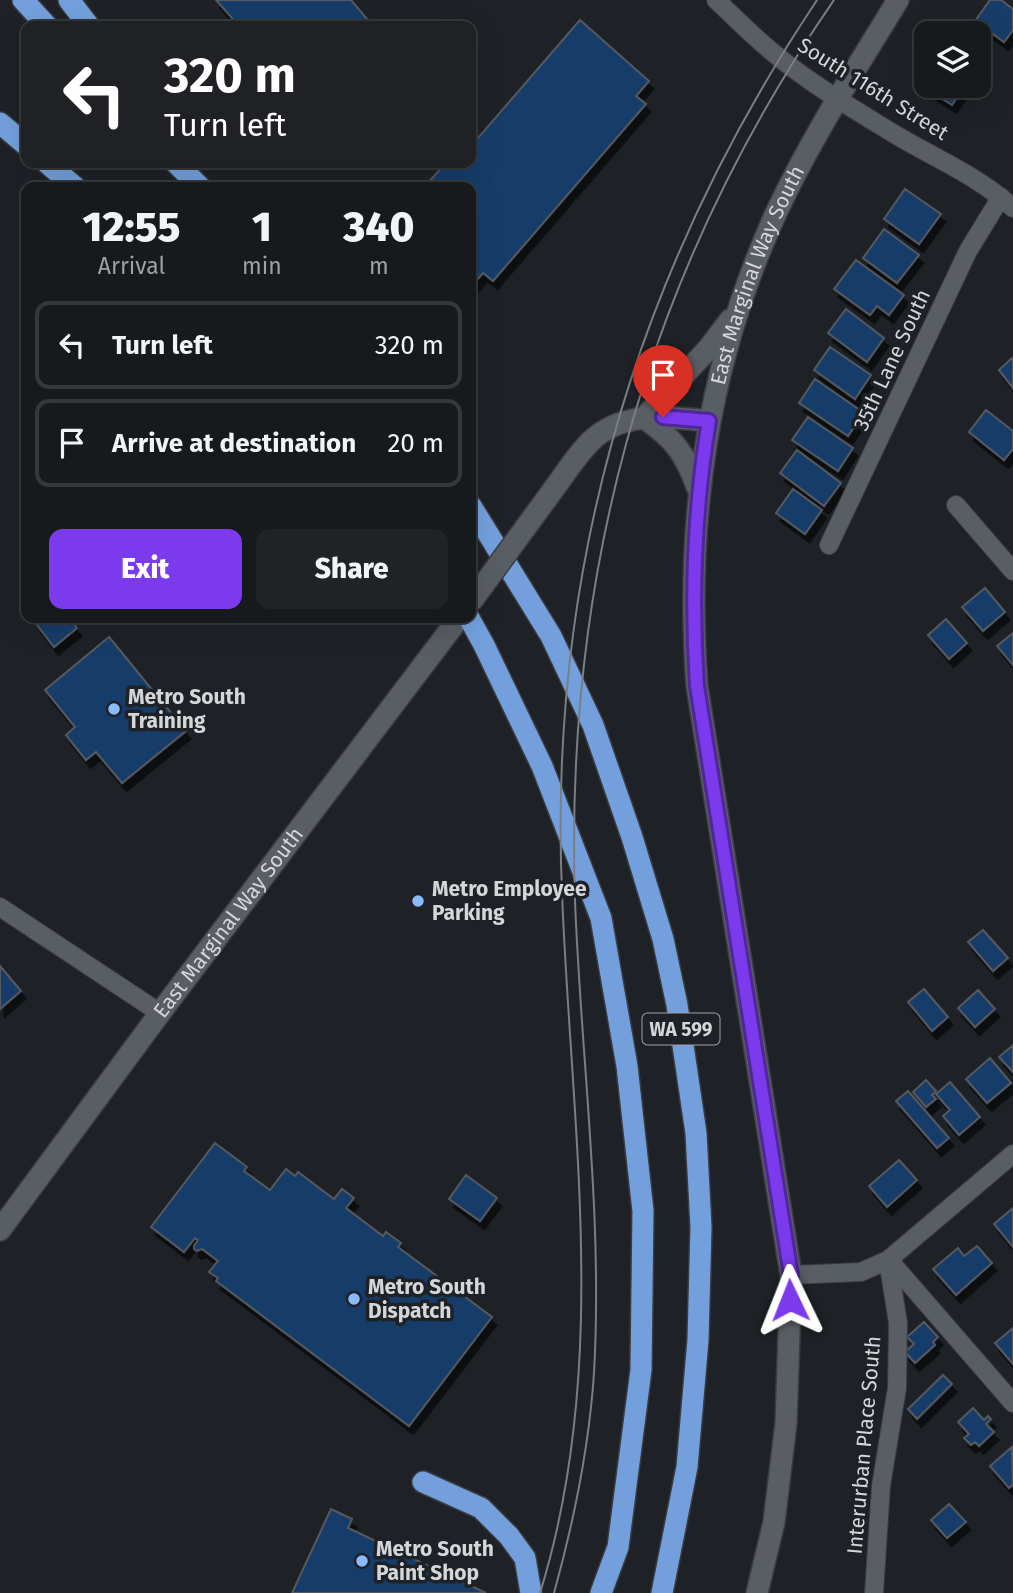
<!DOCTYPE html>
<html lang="en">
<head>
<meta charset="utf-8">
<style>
  :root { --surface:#161a1d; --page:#1f2326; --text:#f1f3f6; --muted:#9ea1a4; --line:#35383b; --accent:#7c3aed }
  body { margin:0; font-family:"Fira Sans",sans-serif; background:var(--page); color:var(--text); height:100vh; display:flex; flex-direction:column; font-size:26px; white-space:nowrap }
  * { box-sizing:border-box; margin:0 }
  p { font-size:23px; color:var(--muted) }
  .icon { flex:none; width:38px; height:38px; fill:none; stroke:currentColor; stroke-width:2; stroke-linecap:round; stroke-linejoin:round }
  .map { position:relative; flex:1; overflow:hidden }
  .details { position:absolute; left:21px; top:182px; width:455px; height:441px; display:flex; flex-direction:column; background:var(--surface); border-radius:14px; box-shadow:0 7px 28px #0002,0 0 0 2px var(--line) }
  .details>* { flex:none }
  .banner { position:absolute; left:21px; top:21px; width:455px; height:147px; border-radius:14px; box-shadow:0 7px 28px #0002,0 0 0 2px var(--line); background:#202124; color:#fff; overflow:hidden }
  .fabs { position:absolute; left:914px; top:21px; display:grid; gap:14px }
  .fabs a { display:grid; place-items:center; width:77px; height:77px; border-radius:14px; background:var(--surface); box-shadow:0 7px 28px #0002,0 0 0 2px var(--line); font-size:35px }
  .pin { position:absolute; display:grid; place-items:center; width:60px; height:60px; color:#fff; margin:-72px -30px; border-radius:50% 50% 50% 0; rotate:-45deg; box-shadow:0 0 7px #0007 }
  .pin .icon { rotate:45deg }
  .me { position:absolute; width:77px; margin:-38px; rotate:358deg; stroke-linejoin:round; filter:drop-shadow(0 0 5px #0008) }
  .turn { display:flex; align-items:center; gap:24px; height:147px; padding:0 28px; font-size:32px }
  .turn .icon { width:91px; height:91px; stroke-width:2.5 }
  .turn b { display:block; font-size:49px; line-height:60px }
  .eta { display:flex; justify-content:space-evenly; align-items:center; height:119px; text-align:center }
  .eta b { font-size:42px; font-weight:800; line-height:49px }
  .action { display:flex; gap:14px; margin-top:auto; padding:14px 28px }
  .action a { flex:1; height:80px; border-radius:14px; background:var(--accent); color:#fff; font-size:28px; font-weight:800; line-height:80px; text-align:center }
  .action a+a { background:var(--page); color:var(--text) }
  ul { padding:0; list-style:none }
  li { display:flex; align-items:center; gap:21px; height:88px; margin:0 14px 10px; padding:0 14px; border:4px solid var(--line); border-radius:14px }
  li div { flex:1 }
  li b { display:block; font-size:26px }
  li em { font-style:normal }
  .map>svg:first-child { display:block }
  .building { fill:#183c6a; stroke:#55595f; stroke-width:2; filter:url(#shadow) }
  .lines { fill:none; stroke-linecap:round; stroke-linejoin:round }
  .street-casing { stroke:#393c40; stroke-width:20 }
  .secondary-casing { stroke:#393c40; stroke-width:24 }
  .highway-casing { stroke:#393c40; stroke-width:24 }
  .street { stroke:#595e64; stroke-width:18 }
  .secondary { stroke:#595e64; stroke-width:21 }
  .highway { stroke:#73a0dd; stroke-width:21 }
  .tram { stroke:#7b7e83; stroke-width:2 }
  .secondary-bridge-casing { stroke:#393c40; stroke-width:24; stroke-linecap:butt }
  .secondary-bridge { stroke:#595e64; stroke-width:21 }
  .route-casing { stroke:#51269a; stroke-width:18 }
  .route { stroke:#7c3aed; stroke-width:12 }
  .poi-dot { fill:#8abafc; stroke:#1e2227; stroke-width:2.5 }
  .labels { text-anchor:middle; stroke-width:7; stroke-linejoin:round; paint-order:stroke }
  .shield { fill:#1e2227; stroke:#9da0a4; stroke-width:2 }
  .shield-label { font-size:19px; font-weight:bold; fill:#d4d6da }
  .street-label { font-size:21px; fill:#d4d6da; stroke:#1e2227 }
  .poi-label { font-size:21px; font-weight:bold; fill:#d4d6da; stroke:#1e2227; text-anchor:start }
</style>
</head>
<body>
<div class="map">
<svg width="1013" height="1593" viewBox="0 0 1013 1593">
  <defs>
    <filter id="shadow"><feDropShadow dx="4.5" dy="8" stdDeviation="0" flood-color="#0009"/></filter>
  </defs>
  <rect width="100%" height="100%" fill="#1e2227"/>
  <path class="building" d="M216,0H351L373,26H239Z
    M990,0H1001L1013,9V30L1004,42L975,21Z
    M580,20L649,81L636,96L646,104L493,281L483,273L471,287V187H424L446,163H471V146Z
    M926,80V86H965L952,105L922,86Z
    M905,189L941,214L919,244L884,219Z
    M884,229L919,255L897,283L863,258Z
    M856,260L904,295L889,315L877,306L870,315L834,289Z
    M846,309L884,338L867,362L828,333Z
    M830,347L871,375L855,399L814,370Z
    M1012,358L1013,359V388L999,370Z
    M815,379L864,413L848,436L799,403Z
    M986,410L1013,431V449L1004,460L969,432Z
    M808,417L853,448L838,471L792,440Z
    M797,450L841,483L824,506L780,473Z
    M793,489L822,510L805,534L776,513Z
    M985,588L1005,612L983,631L962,607Z
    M46,618H69L77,628L54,647L37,625Z
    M946,619L967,643L949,659L928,635Z
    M1013,633V665L997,646Z
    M109,637L186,731L122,783L96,752L86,760L66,735L75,727L45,690Z
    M983,930L1008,958L993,971L968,942Z
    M0,966L21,991L0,1009Z
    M924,989L948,1017L932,1031L908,1002Z
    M978,990L995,1009L975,1027L958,1008Z
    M1013,1045V1072L999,1057Z
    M990,1058L1011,1083L987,1103L966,1079Z
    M926,1080L936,1091L932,1095L936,1099L926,1107L913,1092Z
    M950,1082L980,1117L959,1135L943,1116L950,1110L936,1094Z
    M908,1091L949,1138L937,1148L896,1101Z
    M215,1143L247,1167L244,1171L270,1190L286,1169L295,1176L298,1172L334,1199L342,1189L354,1198L346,1208L383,1236L386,1232L401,1243L398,1247L492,1317L409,1426L216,1281L218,1278L209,1272L218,1261L202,1249L197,1251L194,1249V1246L198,1240L195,1238L184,1252L151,1227Z
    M899,1160L917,1180L887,1207L869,1186Z
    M466,1175L497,1198L480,1221L449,1199Z
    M1013,1208V1247L994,1224Z
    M977,1246L992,1263L956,1295L933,1269L958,1248L964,1256Z
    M924,1322L938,1337L933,1342L935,1345L915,1363L905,1352L914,1344L907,1337Z
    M1013,1328V1364L995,1343Z
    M943,1375L952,1384L917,1419L908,1409Z
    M973,1408L984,1420L988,1416L991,1419L986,1424L994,1432L979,1446L975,1442L971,1445L964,1438L969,1434L958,1422Z
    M1012,1447L1013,1485L1009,1488L990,1466Z
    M949,1504L966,1522L947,1538L931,1520Z
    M331,1509L352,1519L348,1528L486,1593H292Z"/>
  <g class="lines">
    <g class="street-casing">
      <path id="street" d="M716,0C732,15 747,30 763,44C801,78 847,105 891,132C932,157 977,175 1013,208
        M956,505L1013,571
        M829,545L968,251L1001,197
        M0,907L160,1013
        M889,1260L1013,1403
        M791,1275L861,1272L888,1260L1013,1154
        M874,1593L881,1486L897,1388L898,1323L888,1260"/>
    </g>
    <g class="secondary-casing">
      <g id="secondary">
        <path d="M644,418L708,349L730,320"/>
        <path d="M644,418C674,439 685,453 697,487"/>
        <path d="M553,490C565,474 576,456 590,442C622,410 668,417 709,421"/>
        <path id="s1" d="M0,1230L160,1013L459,618"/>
        <path id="s2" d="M757,1593L774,1522L786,1423L791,1275L697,686C685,520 707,363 777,211C811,138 856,69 898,0"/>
      </g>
    </g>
    <g class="highway-casing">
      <path id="highway" d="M23,0L47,26
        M69,0L89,26
        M0,123L26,145
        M47,163L75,187
        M176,163L200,187
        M471,506L551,636L593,725L632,837L663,939L677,1005L696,1133L701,1227L698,1340L687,1467L662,1593
        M469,618L484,645L542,766L601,918L627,1066L643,1211L641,1370L618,1547L601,1593
        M423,1482L481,1508L509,1536L525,1558L531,1593"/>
    </g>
    <use href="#street" class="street"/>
    <use href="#secondary" class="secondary"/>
    <use href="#highway" class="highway"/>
    <path class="tram" d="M540,1593C611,1365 571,1127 562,893C548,568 637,270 817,0
      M554,1593C574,1521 589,1448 594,1373C603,1215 581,1058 575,901C564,573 647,271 834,0"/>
    <g class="secondary-bridge-casing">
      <path id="secondary-bridge" d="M471,602L553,490"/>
    </g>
    <use href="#secondary-bridge" class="secondary-bridge"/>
  </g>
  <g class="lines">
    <g class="route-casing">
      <path id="route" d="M663,417L709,421C694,510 691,596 697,686L791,1275L790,1300"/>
    </g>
    <use href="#route" class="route"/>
  </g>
  <g class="poi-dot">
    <circle cx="114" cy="709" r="7"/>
    <circle cx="418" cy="901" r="7"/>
    <circle cx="354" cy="1299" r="7"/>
    <circle cx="362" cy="1561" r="7"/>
  </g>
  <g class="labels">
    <rect class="shield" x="642.5" y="1013.5" width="77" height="31" rx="5"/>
    <g class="shield-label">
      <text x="681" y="1036">WA 599</text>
    </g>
    <g class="street-label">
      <text transform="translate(873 89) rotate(32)" y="7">South 116th Street</text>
      <text dy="7" stroke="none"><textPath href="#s2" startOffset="1337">East Marginal Way South</textPath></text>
      <text transform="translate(892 360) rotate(-65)" y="7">35th Lane South</text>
      <text dy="7" stroke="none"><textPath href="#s1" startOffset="383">East Marginal Way South</textPath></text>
      <text transform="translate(864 1445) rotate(-85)" y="7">Interurban Place South</text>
    </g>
    <g class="poi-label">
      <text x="128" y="704">Metro South<tspan x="128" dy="24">Training</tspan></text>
      <text x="432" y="896">Metro Employee<tspan x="432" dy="24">Parking</tspan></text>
      <text x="368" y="1294">Metro South<tspan x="368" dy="24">Dispatch</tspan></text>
      <text x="376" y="1556">Metro South<tspan x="376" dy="24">Paint Shop</tspan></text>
    </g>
  </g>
</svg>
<div class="fabs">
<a><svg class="icon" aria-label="layers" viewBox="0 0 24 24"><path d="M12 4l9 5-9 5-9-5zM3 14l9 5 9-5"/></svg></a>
</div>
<div class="pin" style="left:663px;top:417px;background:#d93025"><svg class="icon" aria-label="arrive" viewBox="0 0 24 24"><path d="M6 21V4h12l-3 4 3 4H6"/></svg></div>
<svg class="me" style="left:790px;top:1300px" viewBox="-20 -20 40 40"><path d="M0-17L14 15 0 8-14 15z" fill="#7c3aed" stroke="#fff" stroke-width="4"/></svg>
<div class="banner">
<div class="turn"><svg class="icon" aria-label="left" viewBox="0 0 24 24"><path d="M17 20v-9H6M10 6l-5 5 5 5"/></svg><div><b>320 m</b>Turn left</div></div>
</div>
<section class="details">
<div class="eta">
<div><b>12:55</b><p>Arrival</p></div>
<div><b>1</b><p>min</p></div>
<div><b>340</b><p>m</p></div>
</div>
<ul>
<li><svg class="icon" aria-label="left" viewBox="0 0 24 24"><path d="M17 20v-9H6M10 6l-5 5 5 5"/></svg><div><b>Turn left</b></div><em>320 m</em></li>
<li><svg class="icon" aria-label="arrive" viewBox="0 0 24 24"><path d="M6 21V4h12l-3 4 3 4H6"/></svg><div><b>Arrive at destination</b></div><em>20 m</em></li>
</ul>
<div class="action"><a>Exit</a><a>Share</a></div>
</section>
</div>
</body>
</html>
